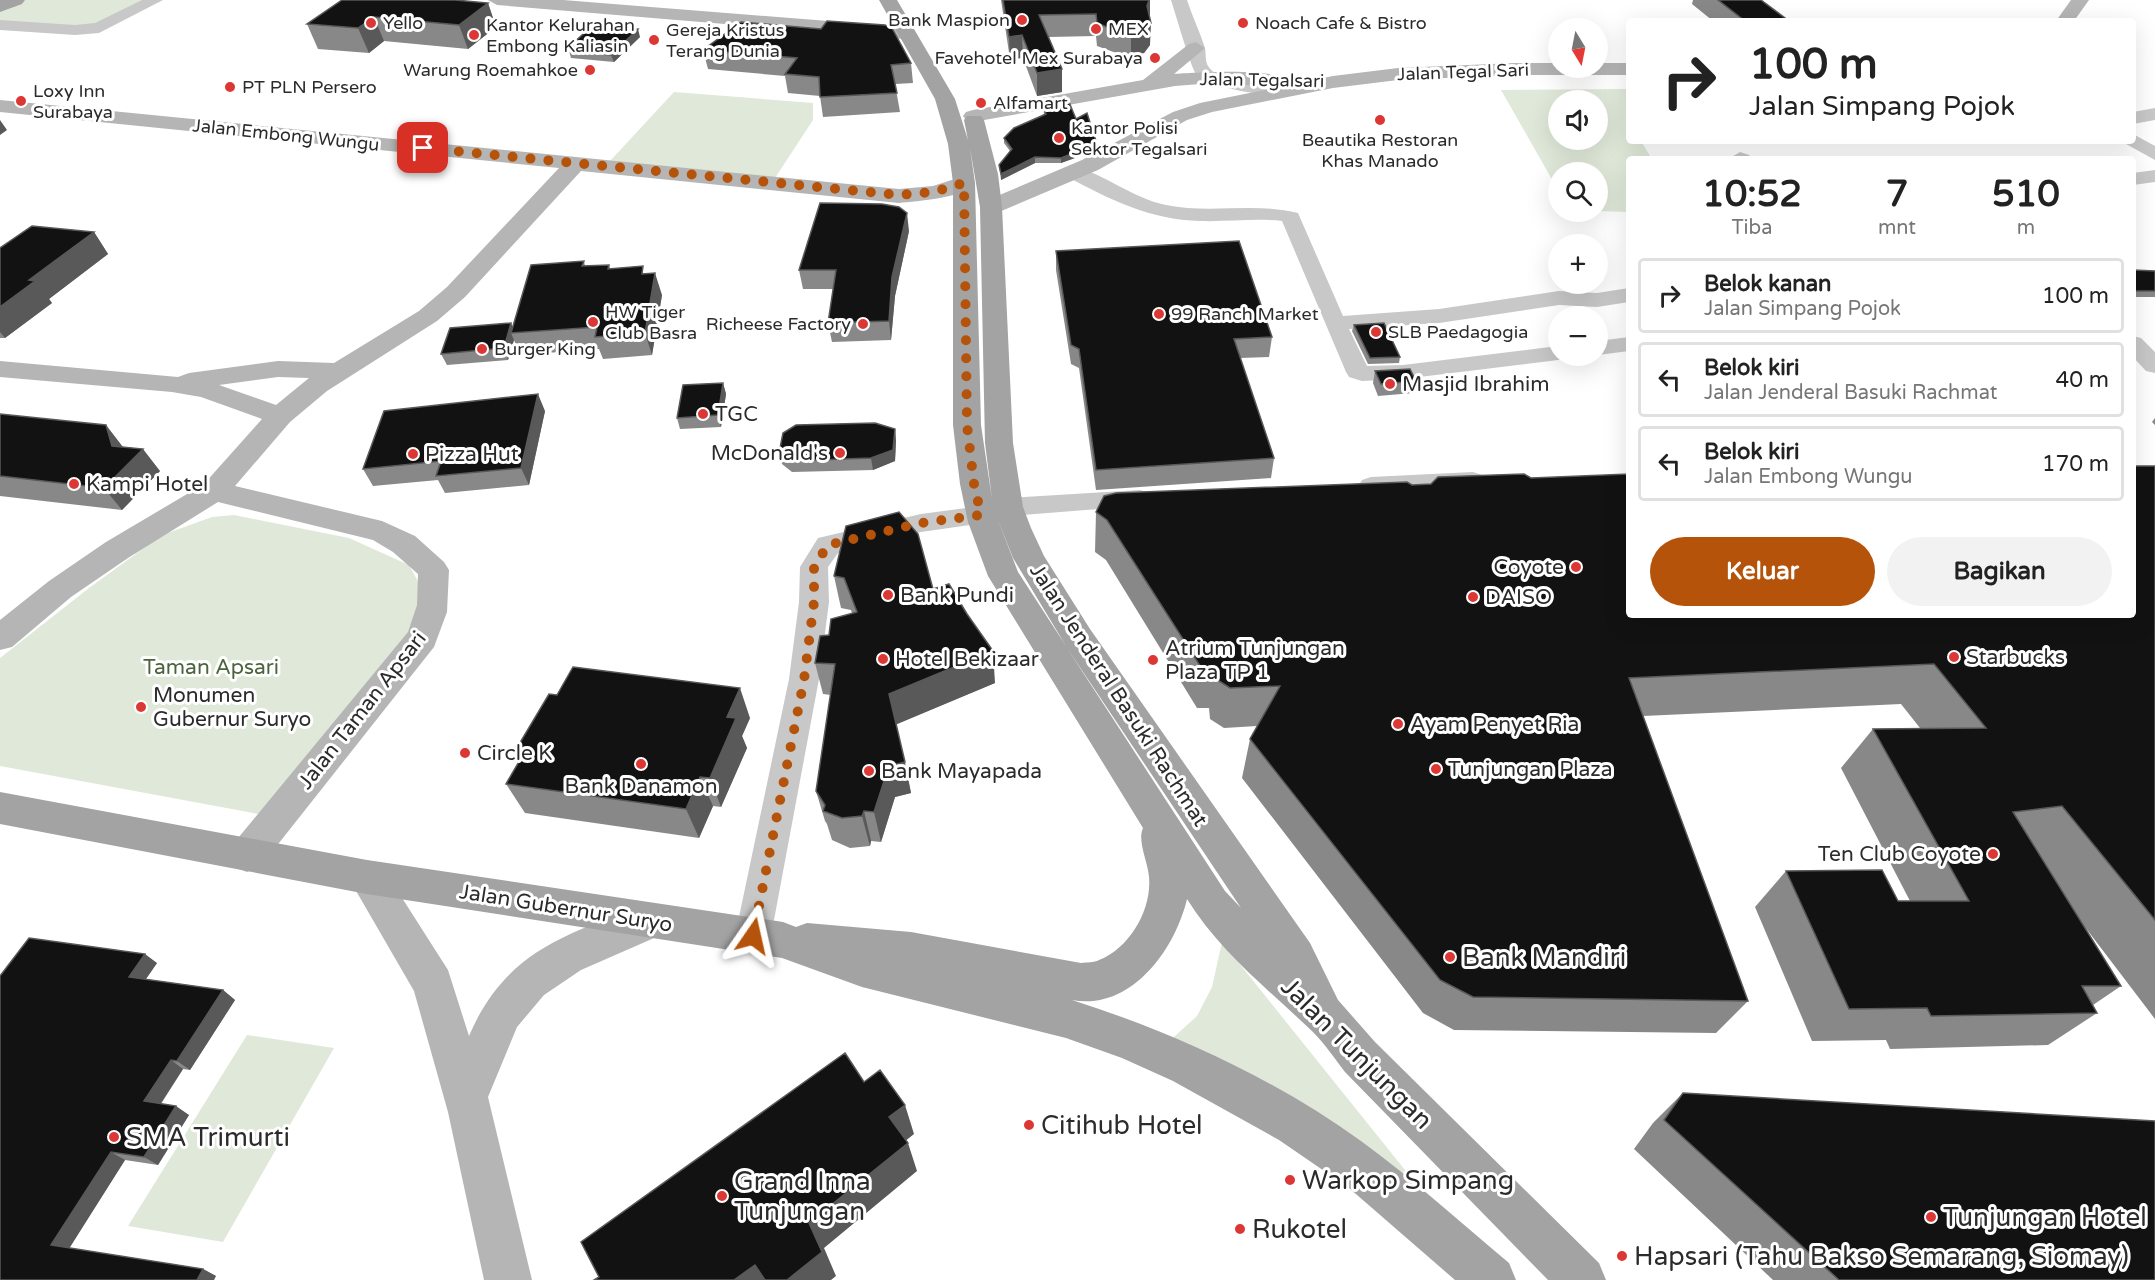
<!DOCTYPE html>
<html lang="id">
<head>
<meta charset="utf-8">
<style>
  :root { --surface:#fff; --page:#f2f2f2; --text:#222; --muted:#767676; --line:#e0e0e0; --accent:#b45309 }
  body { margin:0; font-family:"Varela Round",sans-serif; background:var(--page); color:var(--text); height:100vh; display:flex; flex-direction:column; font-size:22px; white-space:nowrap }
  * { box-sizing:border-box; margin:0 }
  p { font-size:20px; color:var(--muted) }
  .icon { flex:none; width:33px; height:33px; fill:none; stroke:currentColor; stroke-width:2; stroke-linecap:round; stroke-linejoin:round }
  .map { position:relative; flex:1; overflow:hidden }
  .details { position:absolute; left:1626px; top:156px; width:510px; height:462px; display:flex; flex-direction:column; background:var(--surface); border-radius:6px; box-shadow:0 6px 24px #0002 }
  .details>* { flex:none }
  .banner { position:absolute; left:1626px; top:18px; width:510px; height:126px; border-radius:6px; box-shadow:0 6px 24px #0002; background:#fff; color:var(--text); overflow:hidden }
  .needle { width:39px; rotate:170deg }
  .controls { position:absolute; left:1548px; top:18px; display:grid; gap:12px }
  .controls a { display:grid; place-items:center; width:60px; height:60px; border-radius:50%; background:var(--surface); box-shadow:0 6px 24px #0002; font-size:30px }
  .pin { position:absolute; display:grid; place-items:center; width:51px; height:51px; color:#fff; margin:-26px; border-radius:12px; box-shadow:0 3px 9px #0006 }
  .me { position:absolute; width:66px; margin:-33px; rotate:11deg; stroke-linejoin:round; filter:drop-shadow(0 0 4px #0008) }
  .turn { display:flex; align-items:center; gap:21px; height:126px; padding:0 24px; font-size:27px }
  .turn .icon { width:78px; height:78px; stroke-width:2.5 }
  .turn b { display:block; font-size:42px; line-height:51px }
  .eta { display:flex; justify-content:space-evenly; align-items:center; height:102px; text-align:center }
  .eta b { font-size:36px; font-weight:700; line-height:42px }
  .cta { display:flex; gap:12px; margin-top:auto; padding:12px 24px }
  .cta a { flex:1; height:69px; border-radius:36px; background:var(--accent); color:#fff; font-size:24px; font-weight:700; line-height:69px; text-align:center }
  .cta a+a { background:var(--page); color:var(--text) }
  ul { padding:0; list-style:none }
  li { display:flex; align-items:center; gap:18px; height:75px; margin:0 12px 9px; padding:0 12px; border:3px solid var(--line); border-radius:6px }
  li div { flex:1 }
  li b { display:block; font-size:22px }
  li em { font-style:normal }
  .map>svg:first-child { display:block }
  .green { fill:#e0e9d9; fill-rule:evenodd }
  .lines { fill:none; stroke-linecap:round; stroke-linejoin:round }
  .street { fill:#c8c8c8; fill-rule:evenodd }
  .secondary { fill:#b5b5b5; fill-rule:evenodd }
  .primary { fill:#a3a3a3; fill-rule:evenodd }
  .wall { fill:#888 }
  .shaded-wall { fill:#595959 }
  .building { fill:#121212; stroke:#595959; stroke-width:1.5 }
  .route { stroke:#b45309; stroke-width:10; stroke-dasharray:0 18 }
  .poi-dot { fill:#db3835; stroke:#fff; stroke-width:2 }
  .labels { text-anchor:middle; stroke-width:6; stroke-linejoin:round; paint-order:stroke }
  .far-poi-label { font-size:18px; fill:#2b2b2b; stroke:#fff; text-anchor:start }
  .far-street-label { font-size:18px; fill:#2b2b2b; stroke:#fff }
  .poi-label { font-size:21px; fill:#2b2b2b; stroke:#fff; text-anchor:start }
  .park-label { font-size:21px; fill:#4b643c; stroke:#fff }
  .street-label { font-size:21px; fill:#2b2b2b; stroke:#fff }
  .near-poi-label { font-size:26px; fill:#2b2b2b; stroke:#fff; text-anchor:start }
  .near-street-label { font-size:26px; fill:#2b2b2b; stroke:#fff }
</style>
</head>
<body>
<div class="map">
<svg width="2155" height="1280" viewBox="0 0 2155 1280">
  <rect width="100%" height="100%" fill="#fff"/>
  <path class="green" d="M0,0H151L102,26L0,23Z
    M1629,89V141H1641L1652,159H1629V212L1598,211V172H1558V190L1501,90ZM1598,100V140H1558V100Z
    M674,92L813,103V120L775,178L610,161Z
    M234,515L349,538L409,565L421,587L419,615L403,647L264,815L0,766V658L89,588L162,535L212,517Z
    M1222,942L1413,1180L1165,1045L1197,1016L1212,987Z
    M247,1035L334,1048L223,1242L128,1226Z"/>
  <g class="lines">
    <path class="street" d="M142,0H163L99,33L75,35L0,30V20L75,25L95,23Z
      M1171,0H1187C1192,16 1200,32 1205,48C1206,53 1205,61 1208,66C1228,96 1309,73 1318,86C1305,105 1211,91 1196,74C1191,68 1175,12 1171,0Z
      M2155,108V120L2133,124V112Z
      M2133,134L2155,146V160L2126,144L2124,141H2133Z
      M1740,152L1749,155L1752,159L1730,158Z
      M1073,166C1105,174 1132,198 1166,205C1210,214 1255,202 1298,213L1343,316L1439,309L1559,291L1597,293L1629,288V302L1597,307L1559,305L1439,323L1349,329L1367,366L1403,365L1558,346V356H1568L1558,360L1403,379L1362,381L1349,377L1346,372L1282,221C1255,218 1227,222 1200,221C1151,220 1108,199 1066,176L1063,172L1066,168Z
      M2155,170V182L2133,185V173Z
      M2133,336L2141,338L2155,352V373L2146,371L2133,357Z
      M1629,337V351L1598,355V341Z
      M1473,472L1482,475L1486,481L1482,487L1371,495L1362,492L1358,486L1362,480L1371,477Z
      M1140,490L1150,493L1153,499L1150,505L1008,516L998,514L994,507L998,500L1008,498Z
      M981,506L991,508L995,515L991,522L921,532L838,553L828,567L829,602L819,679L771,936L766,948L753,953L740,948L735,936L789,679L799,602L800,567L818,538L921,514Z"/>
    <path class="secondary" d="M488,0H563L904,27L913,33L904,39L497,5Z
      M2071,0H2089L2074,21H2056Z
      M1196,42L1205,48L1174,74C1193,73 1277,67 1287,81L1277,87L1213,83L1175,86L973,122L966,120L963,116L966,112L973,110L1143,80L1189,44Z
      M1515,63H1558V68H1598V63H1629V75H1515L1398,80L1333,88L1212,112L1187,120L1098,170L999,212H983L980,207L983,202L1082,160L1173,112L1200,103L1333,76L1398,68Z
      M0,100L899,189L933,186L964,176L972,178L975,183C965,198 917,201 899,203L581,171L465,297L437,321L327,391L290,422L235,486L382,521L415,536L444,562L449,570L447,612L434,647L260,867L247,872L234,867L228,855L234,843L408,632L417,605L418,574L393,552L373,540L218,502L128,558L71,597L12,647L0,650V620L49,581L106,542L204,484L262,419L201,397L172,392L0,377V361L178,377L189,373L278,361L334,363L419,311L447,287L559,168L0,112ZM278,377L309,378L276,405L219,385Z
      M367,860L381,865L448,970L469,1036C505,951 567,934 647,904L661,909L667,922L661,935L581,970L544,995L517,1027L488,1097L532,1280H484L448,1112L414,991L348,877L353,865Z"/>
    <path class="primary" d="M0,0H25L22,4L0,12Z
      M879,0H897L955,99L968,140L964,120L967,116H981L984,120L998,174L1002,207L1013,443L1023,507L1031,528L1044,556L1090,629L1310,943L1338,1000L1375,1042L1599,1263L1606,1280H1548L1345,1072C1335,1059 1325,1044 1313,1032C1269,990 1220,952 1187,899C1175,950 1131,1011 1072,1000C1173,1032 1275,1079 1361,1141C1413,1179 1460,1222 1509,1263L1516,1280H1455L1349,1188L1279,1140L1173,1081L1122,1058L1066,1038L862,987L782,958L367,894L0,824V792L367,860L783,922L796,927L807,923L911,932L1081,963C1087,962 1094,963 1099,960C1130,948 1152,909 1149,877C1148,862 1137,841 1143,828L988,576L968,522L960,484L953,425V183L948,144L935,99ZM970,148L980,207L985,443L992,499L981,425L975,183ZM996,515L1013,558L1066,646L1018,572ZM1067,648L1241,908L1225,891Z"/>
  </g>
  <path class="wall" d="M1001,0H1150V45L1144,53L1131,56L1119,54L1097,46L1096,36L1049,37L1062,69V92L1037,96L1023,58L1010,59Z
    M1693,0H1761L1789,21H1713L1692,4Z
    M488,3L496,27L468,49L384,41L369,53L318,49L307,24Z
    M640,37L614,62L571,58L569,51L571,49L570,46Z
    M703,50L911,63L913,83L895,84L900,112L823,117L820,96L788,93L785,76L708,69Z
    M1043,106L1076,119L1097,144V150L1061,163H1035L1001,180L999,165L1010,151L1004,143V138L1044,114Z
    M909,231L895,296L891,340L832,342L828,323L833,289H803L799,270Z
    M94,232L108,254L49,299L52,303L5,338H0V248Z
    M1056,251L1272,337L1269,357L1240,358L1274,458L1271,478L1096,490L1079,368L1071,364L1056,270Z
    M584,261L585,266L609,265L610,268L645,274L662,295L652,355L603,359L599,349L520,355L514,340L508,360L447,365L441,354L511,323L513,328Z
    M2133,270L2155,271V297H2133Z
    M1354,325L1400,357L1399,363L1368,364L1352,331Z
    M1375,371L1416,381L1413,393L1378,396L1373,383Z
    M723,383L726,394L721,427L680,429L677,418Z
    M545,411L529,485L445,493L438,480L373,486L363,469Z
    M0,414L123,447L160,471L122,510L0,496Z
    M2155,418V425L2152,422Z
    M895,429L896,441L895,461L873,470L792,472L782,464L779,453Z
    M2155,466V1019L2085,927L2121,986L2093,1005L2097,1013L2048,1045L1890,1049L1886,1040L1812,1041L1755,907L1786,871L1898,901H1910L1841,768L1873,729L1920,728L1901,704L1643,716L1748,1001L1716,1033L1454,1030L1423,1013L1242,778L1250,739L1257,726L1224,728L1210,719L1209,708H1197L1106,560L1095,552L1096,512L1629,615Z
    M834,576L933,589L995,683L896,724L911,793L895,797L881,842L871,841L870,846L850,848L832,840L827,824L825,821L816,791L831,695L823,694L815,663L829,635L852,613L851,610L841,608Z
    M750,718L742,736L747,748L721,807L713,806L699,838L525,813L506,784L520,759L515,751Z
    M157,963L146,979L223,990L235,1000L190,1070L183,1069L161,1104L189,1115L158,1165L125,1160L69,1248L203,1269L216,1276L0,1280V976Z
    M1683,1093L2155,1280H1773L1634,1149L1653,1123Z"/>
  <path class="shaded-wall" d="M1149,0H1150V20L1147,6Z
    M488,3L496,27L468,49L459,25Z
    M374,17L384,41L369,53L358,28Z
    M1151,23L1150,45L1144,53L1131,56V33Z
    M638,29L640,37L614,62L611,55Z
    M1022,35L1023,58L1010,59L1009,37Z
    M1062,69V92L1037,96V73Z
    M0,120L7,130L0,135Z
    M1097,144V150L1061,163V158Z
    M1035,157V163L1001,180V174Z
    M907,213L909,231L895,296L891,340L889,321L892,277Z
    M94,232L108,254L49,299L52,303L5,338L0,332V307L29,280Z
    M655,273L662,295L652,355L645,333Z
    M511,323L515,333H511L514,340L508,360L504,348Z
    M723,383L726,394L721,427L718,415Z
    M538,394L545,411L529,485L521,468Z
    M106,425L123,447L143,449L160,471L122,510L104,488L112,446Z
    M895,429L896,441L895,461L873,470L871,458Z
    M993,651L995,683L895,725L889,694Z
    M740,688L750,718L742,736L747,748L721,807L710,778L727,717Z
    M905,762L911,793L895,797L881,842L874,812L889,766Z
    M700,777L713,806L699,838L686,809Z
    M864,811L871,841L870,846L862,816Z
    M145,954L157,963L141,986L129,977Z
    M223,990L235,1000L190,1070L177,1061Z
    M171,1060L183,1069L157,1109L144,1101Z
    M905,1105L914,1134L899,1146L889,1117Z
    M176,1106L189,1115L158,1165L144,1157Z
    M908,1143L917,1171L824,1248L836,1276L831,1280H787L809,1223Z
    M111,1152L125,1160L67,1252L51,1245Z
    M755,1265L767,1280H734Z
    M203,1269L216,1276L214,1280H197Z"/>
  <path class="building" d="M342,0H455L488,3L459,25L374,17L358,28L307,24Z
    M1003,0H1149L1147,6L1151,23L1145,30L1131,33L1119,32L1097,23L1096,14L1039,15L1062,69L1037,73L1022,35L1009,37Z
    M1718,0H1761L1789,21H1745Z
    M827,21L885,25L892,28L911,63L891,65L897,93L820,97L819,77L785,74L797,58L703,50L741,22L821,29Z
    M593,25L638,29L611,55L569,51L574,46H570Z
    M1069,102L1076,119L1087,113L1097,144L1061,158L1035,157L1001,174L999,165L1012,149L1004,138L1014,128L1046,114L1043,106Z
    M820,203L882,204L899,207L907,213L892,277L889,321L828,323L836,270H799Z
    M32,226L94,232L29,280L35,281L0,307V248Z
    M1239,241L1272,337L1234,339L1274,458L1096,470L1079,349L1071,345L1056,251Z
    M584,261L582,266L609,265L608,269L643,266L642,274L655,273L645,333L595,337L597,327L511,333L531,265Z
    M2133,270L2155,271V291H2133Z
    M511,323L504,348L441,354L450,328Z
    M1384,323L1400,357L1370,358L1354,325Z
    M1410,369L1416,381L1381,384L1375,371Z
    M723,383L718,415L677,418L683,385Z
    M538,394L521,468L436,476L441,461L363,469L384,411Z
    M0,414L106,425L112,446L143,449L104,488L0,476Z
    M875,423L895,429L893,450L871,458L789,461L779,453L783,433L796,425Z
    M2133,466H2155V920L2062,806L2013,812L2121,986H2082L2097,1013L1931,1016L1927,1008L1849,1009L1786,871L1882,870L1898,901H1969L1873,729L1986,728L1934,664L1629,678L1748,1001L1473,997L1440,980L1250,739L1280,686L1230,688L1216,679L1214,668L1202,669L1107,520L1096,512L1104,496L1116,493L1407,482L1412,485L1431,484L1438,477L1524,474L1531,478L1629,474V615H2133Z
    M899,512L918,534L933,589L949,584L967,614L993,651L889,694L905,762L889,766L874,812L864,811L862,816L842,818L823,811L825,805L816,791L835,664L815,663L820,636L829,635L831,619L857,612L844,578L834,576L846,526Z
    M573,667L740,688L727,717L736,718L710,778L700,777L686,809L506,784L524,753L515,751L549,694L557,695Z
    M29,938L145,954L129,977L223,990L177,1061L171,1060L144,1101L176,1106L144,1157L111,1152L51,1245L203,1269L197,1280H0V976Z
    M845,1053L864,1082L880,1070L905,1105L889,1117L908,1143L809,1223L822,1252L787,1280H765L755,1265L734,1280H594L599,1277L581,1242Z
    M1683,1093L2155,1121V1280H1839L1664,1120Z"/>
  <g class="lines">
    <path class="route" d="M423,148L899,195L934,192L964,183L967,425L974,484L981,515L921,523L828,545L814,567V602L804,680L753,936"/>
  </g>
  <g class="poi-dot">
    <circle cx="1022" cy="20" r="6"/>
    <circle cx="371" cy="23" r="6"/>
    <circle cx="1243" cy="23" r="6"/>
    <circle cx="1096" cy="29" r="6"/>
    <circle cx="474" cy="35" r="6"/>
    <circle cx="654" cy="40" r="6"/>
    <circle cx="1155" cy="58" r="6"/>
    <circle cx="590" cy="70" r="6"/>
    <circle cx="230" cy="87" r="6"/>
    <circle cx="21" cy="101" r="6"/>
    <circle cx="981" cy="103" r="6"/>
    <circle cx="1380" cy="120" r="6"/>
    <circle cx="1059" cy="138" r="6"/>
    <circle cx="1159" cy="314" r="6"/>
    <circle cx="593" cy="322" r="6"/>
    <circle cx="863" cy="324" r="6"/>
    <circle cx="1376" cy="332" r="6"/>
    <circle cx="482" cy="349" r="6"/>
    <circle cx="1390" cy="384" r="6"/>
    <circle cx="703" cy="414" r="6"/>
    <circle cx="840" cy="453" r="6"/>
    <circle cx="413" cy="454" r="6"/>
    <circle cx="74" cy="484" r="6"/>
    <circle cx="1576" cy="567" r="6"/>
    <circle cx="888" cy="595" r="6"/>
    <circle cx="1473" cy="597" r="6"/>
    <circle cx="1954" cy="657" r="6"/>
    <circle cx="883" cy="659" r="6"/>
    <circle cx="1153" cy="660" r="6"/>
    <circle cx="141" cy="707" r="6"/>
    <circle cx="1398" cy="724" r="6"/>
    <circle cx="465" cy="753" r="6"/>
    <circle cx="641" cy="764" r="6"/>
    <circle cx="1436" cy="769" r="6"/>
    <circle cx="869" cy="771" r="6"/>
    <circle cx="1993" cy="854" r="6"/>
    <circle cx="1450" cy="957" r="6"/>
    <circle cx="1029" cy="1125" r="6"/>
    <circle cx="114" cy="1137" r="6"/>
    <circle cx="1290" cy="1180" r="6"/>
    <circle cx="722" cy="1196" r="6"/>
    <circle cx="1931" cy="1217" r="6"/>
    <circle cx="1240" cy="1229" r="6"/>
    <circle cx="1622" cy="1256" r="6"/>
  </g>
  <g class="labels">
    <g class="far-poi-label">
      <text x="1010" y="26" text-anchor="end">Bank Maspion</text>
      <text x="383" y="29">Yello</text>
      <text x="1255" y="29">Noach Cafe &amp; Bistro</text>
      <text x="486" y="31">Kantor Kelurahan<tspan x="486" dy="21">Embong Kaliasin</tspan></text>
      <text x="1108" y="35">MEX</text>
      <text x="666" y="36">Gereja Kristus<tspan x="666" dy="21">Terang Dunia</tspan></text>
      <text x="1143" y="64" text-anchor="end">Favehotel Mex Surabaya</text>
      <text x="578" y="76" text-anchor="end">Warung Roemahkoe</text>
      <text x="242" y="93">PT PLN Persero</text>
      <text x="33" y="97">Loxy Inn<tspan x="33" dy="21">Surabaya</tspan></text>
      <text x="993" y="109">Alfamart</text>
      <text x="1071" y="134">Kantor Polisi<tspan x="1071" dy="21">Sektor Tegalsari</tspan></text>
      <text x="1380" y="146" text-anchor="middle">Beautika Restoran<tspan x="1380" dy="21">Khas Manado</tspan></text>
      <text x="605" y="318">HW Tiger<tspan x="605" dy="21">Club Basra</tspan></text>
      <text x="1171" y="320">99 Ranch Market</text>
      <text x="851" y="330" text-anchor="end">Richeese Factory</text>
      <text x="1388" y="338">SLB Paedagogia</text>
      <text x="494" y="355">Burger King</text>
    </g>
    <g class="far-street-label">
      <text transform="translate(1463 72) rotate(-2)" y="6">Jalan Tegal Sari</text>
      <text transform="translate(1262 80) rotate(1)" y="6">Jalan Tegalsari</text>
      <text transform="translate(286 135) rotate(6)" y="6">Jalan Embong Wungu</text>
    </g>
    <g class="poi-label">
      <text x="1402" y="391">Masjid Ibrahim</text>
      <text x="715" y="421">TGC</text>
      <text x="828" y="460" text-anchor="end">McDonald's</text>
      <text x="425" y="461">Pizza Hut</text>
      <text x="86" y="491">Kampi Hotel</text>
      <text x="1564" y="574" text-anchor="end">Coyote</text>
      <text x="900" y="602">Bank Pundi</text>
      <text x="1485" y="604">DAISO</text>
      <text x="1165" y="655">Atrium Tunjungan<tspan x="1165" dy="24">Plaza TP 1</tspan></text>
      <text x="1966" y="664">Starbucks</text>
      <text x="895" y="666">Hotel Bekizaar</text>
      <text x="153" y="702">Monumen<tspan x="153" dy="24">Gubernur Suryo</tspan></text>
      <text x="1410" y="731">Ayam Penyet Ria</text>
      <text x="477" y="760">Circle K</text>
      <text x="1448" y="776">Tunjungan Plaza</text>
      <text x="881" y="778">Bank Mayapada</text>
      <text x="641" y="793" text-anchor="middle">Bank Danamon</text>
      <text x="1981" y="861" text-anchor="end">Ten Club Coyote</text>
    </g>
    <g class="park-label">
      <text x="211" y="674">Taman Apsari</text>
    </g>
    <g class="street-label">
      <text transform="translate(1119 695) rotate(57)" y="7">Jalan Jenderal Basuki Rachmat</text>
      <text transform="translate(362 710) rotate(-52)" y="7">Jalan Taman Apsari</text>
      <text transform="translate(566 908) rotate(9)" y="7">Jalan Gubernur Suryo</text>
    </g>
    <g class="near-poi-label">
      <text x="1462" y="966">Bank Mandiri</text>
      <text x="1041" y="1134">Citihub Hotel</text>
      <text x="126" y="1146">SMA Trimurti</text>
      <text x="1302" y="1189">Warkop Simpang</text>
      <text x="734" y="1190">Grand Inna<tspan x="734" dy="30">Tunjungan</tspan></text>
      <text x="1943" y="1226">Tunjungan Hotel</text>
      <text x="1252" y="1238">Rukotel</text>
      <text x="1634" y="1265">Hapsari (Tahu Bakso Semarang, Siomay)</text>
    </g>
    <g class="near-street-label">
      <text transform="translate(1357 1053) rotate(45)" y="9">Jalan Tunjungan</text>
    </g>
  </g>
</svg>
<div class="controls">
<a><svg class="needle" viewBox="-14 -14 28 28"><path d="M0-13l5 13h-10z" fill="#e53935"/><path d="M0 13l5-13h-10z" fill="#767676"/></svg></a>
<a><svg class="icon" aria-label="sound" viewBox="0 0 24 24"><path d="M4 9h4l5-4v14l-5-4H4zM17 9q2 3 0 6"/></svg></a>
<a><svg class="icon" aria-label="search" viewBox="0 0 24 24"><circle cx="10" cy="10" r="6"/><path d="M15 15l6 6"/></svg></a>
<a>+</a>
<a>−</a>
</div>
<div class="pin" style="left:423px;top:148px;background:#d93025"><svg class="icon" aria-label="arrive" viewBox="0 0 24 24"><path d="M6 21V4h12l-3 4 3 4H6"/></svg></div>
<svg class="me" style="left:753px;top:936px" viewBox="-20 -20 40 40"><path d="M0-17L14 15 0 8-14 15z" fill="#b45309" stroke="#fff" stroke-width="4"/></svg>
<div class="banner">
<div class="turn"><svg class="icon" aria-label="right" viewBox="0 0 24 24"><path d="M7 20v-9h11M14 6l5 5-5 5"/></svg><div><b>100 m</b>Jalan Simpang Pojok</div></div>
</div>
<section class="details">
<div class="eta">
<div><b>10:52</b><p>Tiba</p></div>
<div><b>7</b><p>mnt</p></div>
<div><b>510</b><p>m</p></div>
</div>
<ul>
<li><svg class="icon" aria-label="right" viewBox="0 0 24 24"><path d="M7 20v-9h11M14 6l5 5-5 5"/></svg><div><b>Belok kanan</b><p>Jalan Simpang Pojok</p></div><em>100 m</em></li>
<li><svg class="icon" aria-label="left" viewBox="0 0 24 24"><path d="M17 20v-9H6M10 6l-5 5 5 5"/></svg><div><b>Belok kiri</b><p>Jalan Jenderal Basuki Rachmat</p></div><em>40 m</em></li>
<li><svg class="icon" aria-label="left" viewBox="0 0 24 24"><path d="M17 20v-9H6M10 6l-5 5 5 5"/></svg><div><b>Belok kiri</b><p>Jalan Embong Wungu</p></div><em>170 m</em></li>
</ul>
<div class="cta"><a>Keluar</a><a>Bagikan</a></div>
</section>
</div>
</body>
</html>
